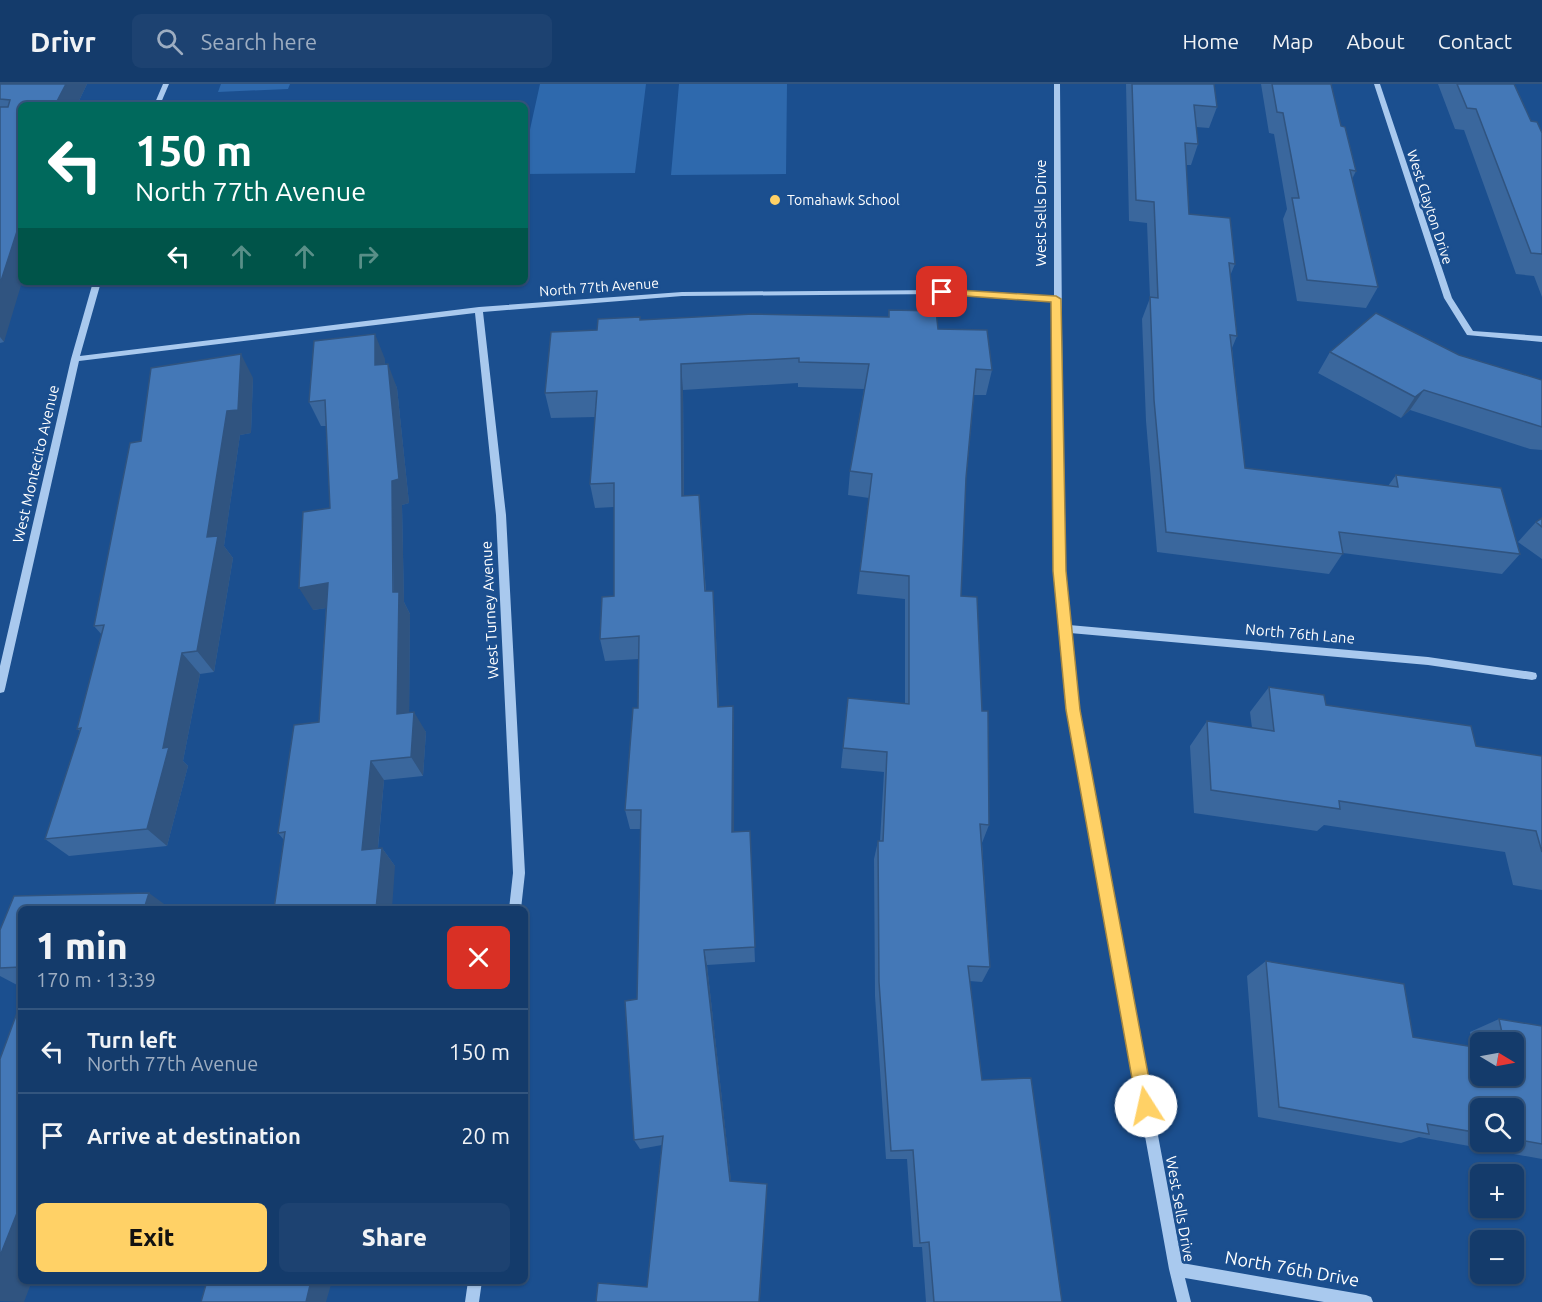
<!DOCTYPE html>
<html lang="en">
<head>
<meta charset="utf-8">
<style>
  :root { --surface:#143b6b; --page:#1d4271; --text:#f1f3f6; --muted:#9dadc1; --line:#33557e; --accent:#ffd166 }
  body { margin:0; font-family:Ubuntu,sans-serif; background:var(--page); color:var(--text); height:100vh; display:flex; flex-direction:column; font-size:22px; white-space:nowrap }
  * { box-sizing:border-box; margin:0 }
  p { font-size:20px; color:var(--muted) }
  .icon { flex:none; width:33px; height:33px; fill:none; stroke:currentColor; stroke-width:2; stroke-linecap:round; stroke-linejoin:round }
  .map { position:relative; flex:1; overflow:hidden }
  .side { position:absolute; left:18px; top:822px; width:510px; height:378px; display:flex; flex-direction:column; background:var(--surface); border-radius:9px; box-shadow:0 2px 4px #0004,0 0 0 2px var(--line) }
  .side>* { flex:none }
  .top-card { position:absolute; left:18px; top:18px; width:510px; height:183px; border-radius:9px; box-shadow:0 2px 4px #0004,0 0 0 2px var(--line); background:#00695c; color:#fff; overflow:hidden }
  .needle { width:39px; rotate:100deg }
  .fabs { position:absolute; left:1470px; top:948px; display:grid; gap:12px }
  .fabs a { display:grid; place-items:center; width:54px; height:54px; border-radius:9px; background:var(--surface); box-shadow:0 2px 4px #0004,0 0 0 2px var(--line); font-size:30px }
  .pin { position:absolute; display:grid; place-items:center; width:51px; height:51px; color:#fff; margin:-26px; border-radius:12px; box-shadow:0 3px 9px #0006 }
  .me { position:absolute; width:66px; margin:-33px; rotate:350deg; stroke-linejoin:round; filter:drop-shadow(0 0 4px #0008) }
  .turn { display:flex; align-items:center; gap:21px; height:126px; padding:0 18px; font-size:27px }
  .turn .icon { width:78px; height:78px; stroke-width:2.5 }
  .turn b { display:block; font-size:42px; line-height:51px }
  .lanes { display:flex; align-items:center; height:57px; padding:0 18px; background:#0003; justify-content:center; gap:30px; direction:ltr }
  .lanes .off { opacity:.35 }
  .round { display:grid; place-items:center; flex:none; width:63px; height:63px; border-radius:9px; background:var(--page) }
  .summary { display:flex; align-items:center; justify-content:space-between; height:102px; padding:0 18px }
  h1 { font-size:36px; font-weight:800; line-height:45px }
  .button { display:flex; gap:12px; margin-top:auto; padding:12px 18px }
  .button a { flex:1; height:69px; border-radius:9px; background:var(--accent); color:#111; font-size:24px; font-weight:800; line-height:69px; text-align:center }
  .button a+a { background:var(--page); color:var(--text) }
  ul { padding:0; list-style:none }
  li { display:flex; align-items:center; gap:18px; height:84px; padding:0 18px; border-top:2px solid var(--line) }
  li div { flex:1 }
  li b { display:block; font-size:22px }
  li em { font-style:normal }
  header { display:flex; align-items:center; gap:36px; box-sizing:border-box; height:84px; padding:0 30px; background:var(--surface); border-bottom:2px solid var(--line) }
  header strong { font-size:28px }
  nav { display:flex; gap:33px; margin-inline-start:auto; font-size:21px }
  .search { width:420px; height:54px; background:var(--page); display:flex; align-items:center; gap:15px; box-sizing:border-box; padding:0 21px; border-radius:9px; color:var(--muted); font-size:22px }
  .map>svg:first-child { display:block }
  .green { fill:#2e69ad }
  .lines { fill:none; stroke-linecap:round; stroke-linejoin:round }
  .minor { fill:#a9c9ee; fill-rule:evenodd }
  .wall { fill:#3a679d; fill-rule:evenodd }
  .shaded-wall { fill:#305480 }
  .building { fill:#4478b7; stroke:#305480; stroke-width:1.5 }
  .route { fill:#ffd166; stroke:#a68842; stroke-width:1.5 }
  .poi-dot { fill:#ffd166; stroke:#1b4f8f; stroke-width:2 }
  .labels { text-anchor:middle; stroke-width:5; stroke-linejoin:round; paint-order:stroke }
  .far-poi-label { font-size:14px; fill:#fff; stroke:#1b4f8f; text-anchor:start }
  .far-street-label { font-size:14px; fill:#fff; stroke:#1b4f8f }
  .street-label { font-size:15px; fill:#fff; stroke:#1b4f8f }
  .near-street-label { font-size:18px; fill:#fff; stroke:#1b4f8f }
</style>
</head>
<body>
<header>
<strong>Drivr</strong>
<div class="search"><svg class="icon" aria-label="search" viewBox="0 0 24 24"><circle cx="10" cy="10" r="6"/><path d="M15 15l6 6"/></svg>Search here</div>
<nav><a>Home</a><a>Map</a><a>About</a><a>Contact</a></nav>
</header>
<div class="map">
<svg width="1542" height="1218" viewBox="0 0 1542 1218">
  <rect width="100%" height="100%" fill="#1b4f8f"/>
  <path class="green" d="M221,0H290L288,5L218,8Z
    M540,0H646L635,89L525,90V68Z
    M679,0H787L786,90L671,91Z"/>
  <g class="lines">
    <path class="minor" d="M163,0H169L160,21H154Z
      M1054,0H1060L1064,487L1069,541L1428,573L1532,588L1536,589L1537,592L1536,595L1532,596L1428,581L1070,549L1078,626L1182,1179L1366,1211L1371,1213L1373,1218H1324L1185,1194L1191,1218H1177L1169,1185L1068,626L1054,487V217L942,210L682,212L483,228L506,431L525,789L521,825H509L513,789L496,431L475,229L79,277L5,605L4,608L0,609V582L71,275L93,198H101L80,272L479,223L682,208L942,206L1054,212Z
      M1374,0H1380L1452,214L1473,247L1542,252V258L1467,251L1444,214Z
      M468,1197H482L479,1218H465Z"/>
  </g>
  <path class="wall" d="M0,0H87L77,21H21L4,258L0,259Z
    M1126,0H1214L1217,23L1209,44L1196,43L1198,60L1191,81H1186L1189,130L1235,180L1230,192L1237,252L1232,264L1245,384L1388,402L1396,391L1520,470L1502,490L1343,469L1329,490L1157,468L1146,337L1142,235L1150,214L1147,139L1129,137Z
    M1261,0H1331L1341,42L1356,87L1352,95L1378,203L1366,224L1297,217L1283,135L1287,125L1274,50L1269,49Z
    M1438,0H1514L1531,37L1542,49V213L1534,192L1516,190L1464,46L1455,45Z
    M889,226L938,245L992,286L986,311H974L966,394L961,512L982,627L989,741L982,759L990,883L982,898L969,897L982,996L1062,1218H926L922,1163H913L907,1075H886L875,912L874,775L878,757H880L884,688L841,684L848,614L905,620V515L857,510L869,414L848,411L850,387L864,305L798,303V299L683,306L684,412L699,411L706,507L715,530L719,623L733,622L734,643V748L750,747L755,878L707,881L731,1097L767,1100V1107L647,1203L662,1061L640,1065L634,1056L641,745H630L625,726L638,624L639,575L605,577L600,555L614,512V423L595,424L590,400L595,333L551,334L545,309L597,246L640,236L888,233Z
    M1330,268L1459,271L1542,296V366L1530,365L1410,326L1401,334L1318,289Z
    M385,275V280L397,304L409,419L402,421L404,518L410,530L409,628L426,648L423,692L384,696L378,765L382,764L395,782L284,756L278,749L319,638L326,524L313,526L330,424L326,342H321L309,318Z
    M253,294L251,349L240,351L224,462L233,474L214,588L200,590L183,677L188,682L167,762L69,772L45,755L80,647L77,645L102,551L94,542L141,357Z
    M1542,434V475L1518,458L1536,438Z
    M1269,603L1326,621L1476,662L1542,672V806L1513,801L1505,768L1324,741L1317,747L1194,729L1190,662L1207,637L1252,644L1250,628Z
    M21,825V901L19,902L0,892V846Z
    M1266,877L1413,953L1473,963L1470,948L1499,935L1542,942V1075L1419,1053L1401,1059L1258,1033L1247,892ZM1480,958H1514V992H1480ZM1480,1024H1514V1058H1480Z"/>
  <path class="shaded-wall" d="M66,0H87L77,21H55Z
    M21,135V198H22L4,258L0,253V200Z
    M375,250L385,275L384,306L375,281Z
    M241,270L253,294L251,349L240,351L224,462L233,474L214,588L197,567L207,453L227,327Z
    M388,280L397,304L409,419L402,421L404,518L410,530L409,650L397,630Z
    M681,280L683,306L684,437L682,412Z
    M1424,306L1410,326L1401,334L1415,313Z
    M328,499L341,522L313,526L299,504Z
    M713,507L715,530L720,644L718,623Z
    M182,569L200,590L183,677L188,682L167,762L147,745Z
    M733,622L734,643V766L732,748Z
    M414,628L426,648L423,692L411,673Z
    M371,677L384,696L376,784L362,766Z
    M382,764L395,782L392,825H376Z
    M149,809L171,825H144Z
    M704,866L707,881L732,1105L730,1097Z
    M767,1100L760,1218H759Z
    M21,1119V1197H32L24,1218L0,1217V1172Z
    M311,1197H332L326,1218H306Z"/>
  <path class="building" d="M0,0H66L55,21H21V135L0,200V23H8L10,16L0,15Z
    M1132,0H1214L1217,23L1194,21L1198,60L1185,59L1189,130L1230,134L1235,180L1229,179L1237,252L1230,251L1245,384L1398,403L1396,391L1501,404L1520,470L1339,448L1343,470L1166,448L1154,316L1150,213L1158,214L1154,118L1136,116Z
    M1272,0H1331L1341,42L1345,43L1356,87L1350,86L1378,203L1307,196L1292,114H1299L1283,29L1277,28Z
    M1457,0H1514L1531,37L1537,38L1542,49V170L1531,169L1476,25L1467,24Z
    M889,226L936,227L938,245L987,246L992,286L976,285L966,394L961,512L977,513L982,627H988L989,741L980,740L990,883L968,882L982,996L1031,994L1062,1218H934L929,1158L920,1159L913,1066L891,1067L879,898L878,757H883L887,668L843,664L848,614L909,620V492L860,487L872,390L850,387L869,280L799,278V274L681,280L682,412L699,411L705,507H713L718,623L733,622L732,748L750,747L755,863L704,866L730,1097L767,1100L759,1218H596L598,1199L647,1203L663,1052L634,1056L625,917L637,915L641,726H625L633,624H638L639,552L600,555L602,513L614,512V399L590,400L597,307L545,309L551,248L597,246L598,235L640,233V236L753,230L889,233Z
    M1376,229L1459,271L1542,296V343L1424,306L1415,313L1330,268Z
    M375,250V281L388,280L399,395L392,397L393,508H399L397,630L414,628L411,673L371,677L362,766L382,764L376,825H274L285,748L278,749L294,641L319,638L328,499L299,504L303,428L330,424L325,316L309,318L314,257Z
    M241,270L238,326L227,327L207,453L218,452L197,567L182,569L163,664L169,663L147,745L45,755L81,644L77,645L104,541L94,542L130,359L141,357L151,284Z
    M1542,434V443L1536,438Z
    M1269,603L1324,611L1326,621L1471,642L1476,662L1542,672V768L1536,747L1339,717L1340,725L1211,706L1207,637L1274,647Z
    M149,809L144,825H21V883L0,884V846L14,812Z
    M1266,877L1404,900L1413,953L1480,964V992H1514V958H1504L1499,935L1542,942V1060L1514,1055V1024H1480V1049L1427,1040L1429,1050L1279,1023Z
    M21,918V1119L0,1172V975Z
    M207,1197H311L306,1218H201Z"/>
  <path class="route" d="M942,205L1056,212L1061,215L1066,487L1080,626L1154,1022L1152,1028L1146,1030L1140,1028L1137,1022L1066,626L1053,487L1051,218L938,210L937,208Z"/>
  <circle class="poi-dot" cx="775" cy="116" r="6"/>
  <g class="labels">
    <g class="far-poi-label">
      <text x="787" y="121">Tomahawk School</text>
    </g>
    <g class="far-street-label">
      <text transform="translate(1430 123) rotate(72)" y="5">West Clayton Drive</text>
      <text transform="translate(599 203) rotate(-4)" y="5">North 77th Avenue</text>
    </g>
    <g class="street-label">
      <text transform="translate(1041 129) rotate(-90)" y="5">West Sells Drive</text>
      <text transform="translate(36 380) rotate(-77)" y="5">West Montecito Avenue</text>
      <text transform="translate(490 526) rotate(-93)" y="5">West Turney Avenue</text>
      <text transform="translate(1300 550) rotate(5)" y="5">North 76th Lane</text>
      <text transform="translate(1180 1125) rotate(80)" y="5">West Sells Drive</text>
    </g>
    <g class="near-street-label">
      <text transform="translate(1292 1185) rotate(10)" y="6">North 76th Drive</text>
    </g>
  </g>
</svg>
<div class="fabs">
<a><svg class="needle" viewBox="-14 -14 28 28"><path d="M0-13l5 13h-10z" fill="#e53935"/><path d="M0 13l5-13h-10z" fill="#9dadc1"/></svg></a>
<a><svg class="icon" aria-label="search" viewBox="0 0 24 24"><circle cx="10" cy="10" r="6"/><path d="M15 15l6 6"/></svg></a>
<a>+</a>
<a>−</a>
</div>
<div class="pin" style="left:942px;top:208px;background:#d93025"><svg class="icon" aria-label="arrive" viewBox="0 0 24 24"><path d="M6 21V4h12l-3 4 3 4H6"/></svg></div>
<svg class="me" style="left:1146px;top:1022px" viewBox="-20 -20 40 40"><circle r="19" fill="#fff"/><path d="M0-13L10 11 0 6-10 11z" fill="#ffd166"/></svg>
<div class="top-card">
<div class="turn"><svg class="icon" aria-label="left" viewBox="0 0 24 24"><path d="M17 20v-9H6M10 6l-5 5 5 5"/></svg><div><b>150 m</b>North 77th Avenue</div></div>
<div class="lanes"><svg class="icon" aria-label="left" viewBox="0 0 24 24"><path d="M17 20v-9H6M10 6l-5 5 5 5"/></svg><svg class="icon off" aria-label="ahead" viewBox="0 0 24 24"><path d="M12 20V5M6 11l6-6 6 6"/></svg><svg class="icon off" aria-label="ahead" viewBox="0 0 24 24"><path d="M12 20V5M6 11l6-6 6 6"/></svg><svg class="icon off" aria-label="right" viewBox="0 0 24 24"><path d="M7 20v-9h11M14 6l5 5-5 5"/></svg></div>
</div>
<section class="side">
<div class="summary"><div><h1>1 min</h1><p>170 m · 13:39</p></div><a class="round" style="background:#d93025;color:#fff"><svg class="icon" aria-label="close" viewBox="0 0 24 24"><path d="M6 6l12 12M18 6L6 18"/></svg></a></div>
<ul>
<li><svg class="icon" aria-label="left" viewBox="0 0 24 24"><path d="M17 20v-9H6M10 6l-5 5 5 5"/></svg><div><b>Turn left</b><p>North 77th Avenue</p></div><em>150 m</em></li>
<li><svg class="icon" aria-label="arrive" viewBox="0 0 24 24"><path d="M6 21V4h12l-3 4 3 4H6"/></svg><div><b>Arrive at destination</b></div><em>20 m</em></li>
</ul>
<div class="button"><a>Exit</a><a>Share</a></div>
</section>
</div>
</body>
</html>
